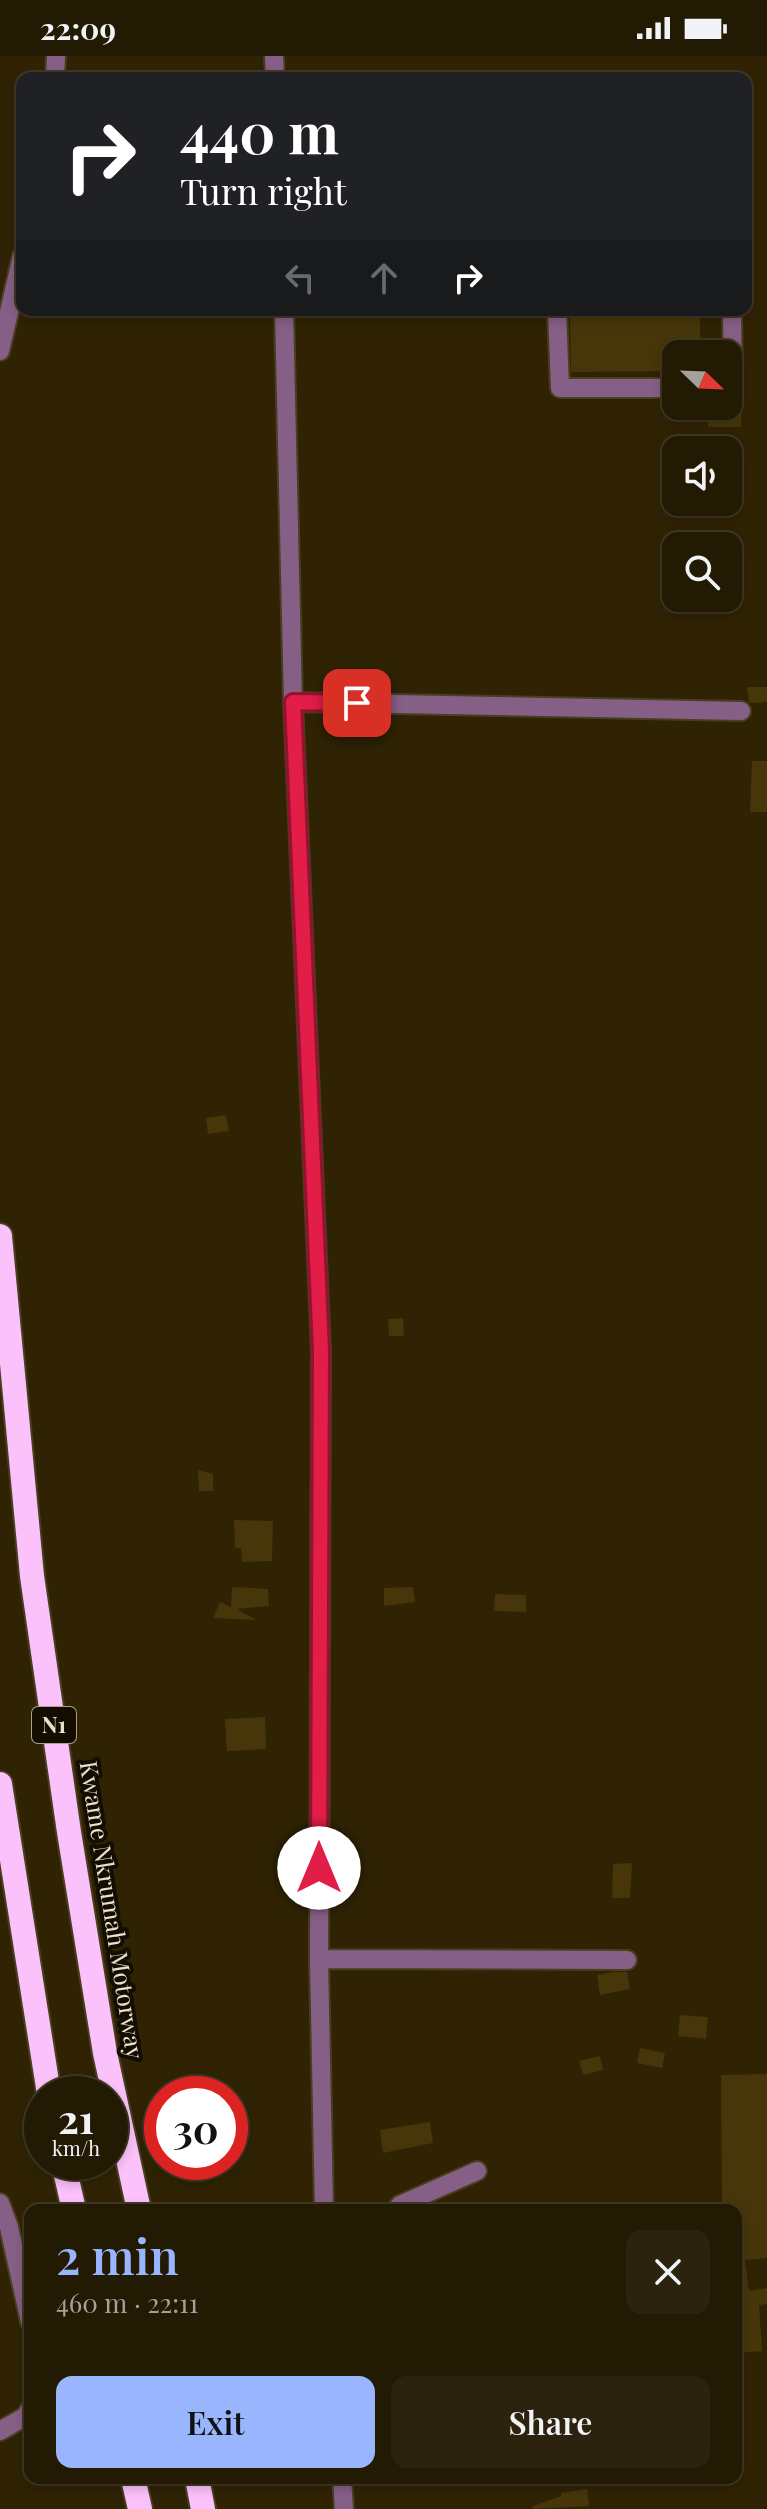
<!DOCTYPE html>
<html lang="en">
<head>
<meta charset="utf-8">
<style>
  :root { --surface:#231a03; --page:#2b230d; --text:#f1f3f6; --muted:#a3a19a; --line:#403825; --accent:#98b5fd }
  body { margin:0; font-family:"Playfair Display",serif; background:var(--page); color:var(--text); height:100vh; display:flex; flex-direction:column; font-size:30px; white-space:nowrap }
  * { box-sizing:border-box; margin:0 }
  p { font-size:26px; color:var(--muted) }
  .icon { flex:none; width:44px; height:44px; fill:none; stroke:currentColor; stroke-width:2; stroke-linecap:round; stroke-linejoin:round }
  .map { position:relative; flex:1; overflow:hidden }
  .details { position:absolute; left:24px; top:2148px; width:718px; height:280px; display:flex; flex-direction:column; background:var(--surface); border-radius:16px; box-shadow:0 4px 12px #0003,0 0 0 2px var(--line) }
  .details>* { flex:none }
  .top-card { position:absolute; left:16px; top:16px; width:736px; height:244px; border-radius:16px; box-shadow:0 4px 12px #0003,0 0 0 2px var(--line); background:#202124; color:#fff; overflow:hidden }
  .needle { width:52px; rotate:113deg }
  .controls { position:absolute; left:662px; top:284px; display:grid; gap:16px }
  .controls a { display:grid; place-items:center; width:80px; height:80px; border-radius:16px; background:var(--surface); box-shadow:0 4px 12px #0003,0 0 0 2px var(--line); font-size:40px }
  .speed { position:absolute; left:24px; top:2020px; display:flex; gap:16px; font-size:40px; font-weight:700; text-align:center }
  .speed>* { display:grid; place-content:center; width:104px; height:104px; border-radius:50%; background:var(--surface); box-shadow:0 4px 12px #0003,0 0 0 2px var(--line); line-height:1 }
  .speed small { font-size:20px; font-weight:400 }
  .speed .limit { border:12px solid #d22; background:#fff; color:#111 }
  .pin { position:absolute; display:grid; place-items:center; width:68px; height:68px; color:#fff; margin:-34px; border-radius:16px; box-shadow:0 4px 12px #0006 }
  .me { position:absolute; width:88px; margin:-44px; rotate:0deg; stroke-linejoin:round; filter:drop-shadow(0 0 6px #0008) }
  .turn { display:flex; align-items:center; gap:28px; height:168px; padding:0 32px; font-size:36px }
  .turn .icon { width:104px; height:104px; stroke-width:2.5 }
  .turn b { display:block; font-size:56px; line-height:68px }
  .lanes { display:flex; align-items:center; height:76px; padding:0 32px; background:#0003; justify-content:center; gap:40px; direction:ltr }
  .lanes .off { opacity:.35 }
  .round { display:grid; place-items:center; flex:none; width:84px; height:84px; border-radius:16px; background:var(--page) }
  .headline { display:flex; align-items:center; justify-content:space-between; height:136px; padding:0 32px }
  h1 { font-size:48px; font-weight:600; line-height:60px; color:var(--accent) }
  .button { display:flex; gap:16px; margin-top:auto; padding:16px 32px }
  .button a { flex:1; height:92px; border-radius:16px; background:var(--accent); color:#111; font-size:32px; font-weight:600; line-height:92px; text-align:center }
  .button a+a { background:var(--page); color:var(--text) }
  .status { display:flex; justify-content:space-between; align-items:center; height:56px; padding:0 40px; background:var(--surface); direction:ltr }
  .status svg { height:22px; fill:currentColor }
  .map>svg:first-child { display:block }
  .building { fill:#463609 }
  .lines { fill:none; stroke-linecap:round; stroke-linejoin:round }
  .minor-casing { stroke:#493e20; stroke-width:22 }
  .highway-casing { stroke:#493e20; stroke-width:28 }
  .minor { stroke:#865f86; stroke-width:18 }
  .highway { stroke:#fbc1fa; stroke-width:24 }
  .route-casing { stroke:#92132f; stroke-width:20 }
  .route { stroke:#e11d48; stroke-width:14 }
  .labels { text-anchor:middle; stroke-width:8; stroke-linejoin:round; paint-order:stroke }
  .shield { fill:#140d01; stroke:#aaa18f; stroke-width:2 }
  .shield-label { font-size:22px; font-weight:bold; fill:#eae1cc }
  .street-label { font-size:24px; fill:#eae1cc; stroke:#140d01 }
</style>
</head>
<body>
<div class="status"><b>22:09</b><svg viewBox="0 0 49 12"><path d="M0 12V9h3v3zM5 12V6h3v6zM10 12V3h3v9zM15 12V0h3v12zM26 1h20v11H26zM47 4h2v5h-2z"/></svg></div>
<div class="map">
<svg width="767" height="2453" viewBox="0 0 767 2453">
  <rect width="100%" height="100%" fill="#2f2304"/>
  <path class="building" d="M570,254H700V298H676V315L571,316Z
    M708,351H742L741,371H708Z
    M747,631H767V646L749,647Z
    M752,705H767V756H750Z
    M226,1059L229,1075L208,1078L206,1062Z
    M403,1262L404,1280H389L388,1263Z
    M198,1414L213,1418V1435H199Z
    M234,1464L273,1465L272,1505L242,1506L241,1492H235Z
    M232,1531L268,1533L269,1550L236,1553L257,1564L213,1562L220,1546L231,1551Z
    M413,1531L415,1546L384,1550V1532Z
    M495,1538L526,1539V1556L494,1555Z
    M265,1661L266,1693L227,1695L225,1663Z
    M632,1807L630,1842H612L613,1808Z
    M613,1916H627L630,1933L600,1939L597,1919Z
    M680,1959L708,1961L706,1983L678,1980Z
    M640,1992L665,1997L662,2012L637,2007Z
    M600,2000L603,2014L583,2019L579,2005Z
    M767,2018V2202L745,2204L749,2235L767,2232V2248L759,2249L762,2295L736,2297V2154H722L721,2019Z
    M430,2066L433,2087L383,2097L380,2074Z
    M587,2433L589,2450L533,2453V2450L561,2440V2437Z"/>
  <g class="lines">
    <g class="minor-casing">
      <path id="minor" d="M274,0L275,22
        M55,22L56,0
        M284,254L293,646L321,1295L319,1903L324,2154
        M557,254L560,332H676
        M0,295L22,200
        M728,332H733L732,254
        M293,646L741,655
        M319,1903L627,1904
        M0,2147L9,2171L30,2266
        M396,2154L400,2149L477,2115
        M0,2375L26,2360L30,2353
        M342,2422L344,2453"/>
    </g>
    <g class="highway-casing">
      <path id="highway" d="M0,1180L32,1520L69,1776L105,1997L139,2154
        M0,1728L49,2038
        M63,2106L74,2154
        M133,2422L140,2453
        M197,2422L203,2453"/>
    </g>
    <use href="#minor" class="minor"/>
    <use href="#highway" class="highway"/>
  </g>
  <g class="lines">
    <g class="route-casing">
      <path id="route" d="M319,1812L321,1295L293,646L357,647"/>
    </g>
    <use href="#route" class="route"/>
  </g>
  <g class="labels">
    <rect class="shield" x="32" y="1651" width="44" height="36" rx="6"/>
    <g class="shield-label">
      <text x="54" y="1677">N1</text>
    </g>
    <g class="street-label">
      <text transform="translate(111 1854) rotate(81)" y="8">Kwame Nkrumah Motorway</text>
    </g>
  </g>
</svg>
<div class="controls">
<a><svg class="needle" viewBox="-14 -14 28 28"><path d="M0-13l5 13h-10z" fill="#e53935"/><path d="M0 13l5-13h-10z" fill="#a3a19a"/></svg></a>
<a><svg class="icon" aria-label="sound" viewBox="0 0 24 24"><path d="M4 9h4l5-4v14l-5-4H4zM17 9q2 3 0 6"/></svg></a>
<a><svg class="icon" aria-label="search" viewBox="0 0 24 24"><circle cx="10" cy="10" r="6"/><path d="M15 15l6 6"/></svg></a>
</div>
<div class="speed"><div>21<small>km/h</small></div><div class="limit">30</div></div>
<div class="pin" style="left:357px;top:647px;background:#d93025"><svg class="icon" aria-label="arrive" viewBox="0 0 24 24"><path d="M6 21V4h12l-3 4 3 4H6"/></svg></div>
<svg class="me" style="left:319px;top:1812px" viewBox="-20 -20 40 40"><circle r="19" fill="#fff"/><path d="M0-13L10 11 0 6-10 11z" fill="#e11d48"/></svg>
<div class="top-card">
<div class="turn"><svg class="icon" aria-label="right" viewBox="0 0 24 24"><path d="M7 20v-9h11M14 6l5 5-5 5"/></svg><div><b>440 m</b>Turn right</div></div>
<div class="lanes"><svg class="icon off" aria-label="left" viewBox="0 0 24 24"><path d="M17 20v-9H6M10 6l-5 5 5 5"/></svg><svg class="icon off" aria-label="ahead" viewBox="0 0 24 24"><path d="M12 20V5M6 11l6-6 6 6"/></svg><svg class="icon" aria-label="right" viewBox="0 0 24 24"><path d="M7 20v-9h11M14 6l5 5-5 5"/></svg></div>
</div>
<section class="details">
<div class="headline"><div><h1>2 min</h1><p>460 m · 22:11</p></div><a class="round"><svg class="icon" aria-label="close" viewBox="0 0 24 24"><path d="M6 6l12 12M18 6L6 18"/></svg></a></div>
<div class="button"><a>Exit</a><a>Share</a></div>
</section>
</div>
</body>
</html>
